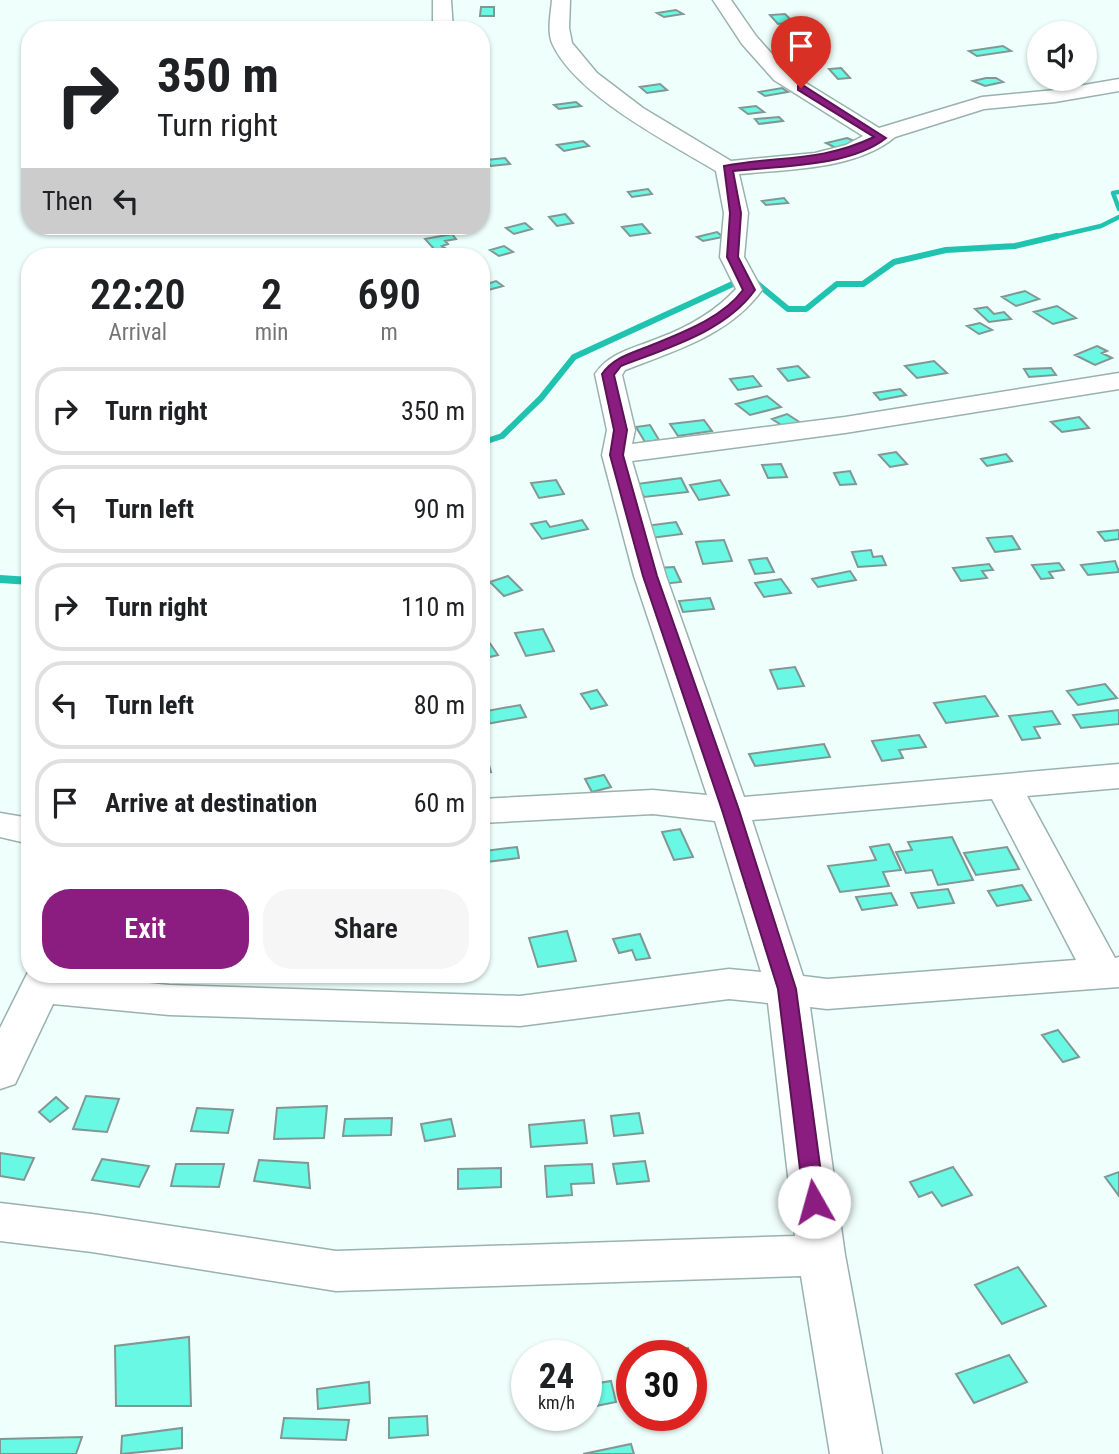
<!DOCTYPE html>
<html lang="en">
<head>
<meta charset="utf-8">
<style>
  :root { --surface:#fff; --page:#f6f6f6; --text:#202124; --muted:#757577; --line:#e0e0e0; --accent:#8b1d81 }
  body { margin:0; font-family:"Roboto Condensed",sans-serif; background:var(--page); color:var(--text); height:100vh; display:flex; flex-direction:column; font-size:26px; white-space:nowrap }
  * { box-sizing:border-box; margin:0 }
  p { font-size:23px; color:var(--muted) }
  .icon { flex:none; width:38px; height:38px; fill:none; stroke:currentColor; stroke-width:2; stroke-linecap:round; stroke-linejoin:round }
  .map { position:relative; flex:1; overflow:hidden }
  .drawer { position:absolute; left:21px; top:248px; width:469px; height:735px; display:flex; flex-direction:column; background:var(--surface); border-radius:28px; box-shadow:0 2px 5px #0004 }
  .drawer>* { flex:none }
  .top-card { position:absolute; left:21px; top:21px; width:469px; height:214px; border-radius:28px; box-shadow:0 2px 5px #0004; background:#fff; color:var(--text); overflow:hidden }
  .buttons { position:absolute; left:1027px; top:21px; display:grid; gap:14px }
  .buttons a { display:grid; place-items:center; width:70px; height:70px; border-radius:50%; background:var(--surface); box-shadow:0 2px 5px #0004; font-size:35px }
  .speed { position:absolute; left:511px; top:1340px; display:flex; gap:14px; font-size:35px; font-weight:700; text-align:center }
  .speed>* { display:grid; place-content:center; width:91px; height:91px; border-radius:50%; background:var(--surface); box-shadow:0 2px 5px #0004; line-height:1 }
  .speed small { font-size:18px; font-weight:400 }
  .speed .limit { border:10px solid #d22; background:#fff; color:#111 }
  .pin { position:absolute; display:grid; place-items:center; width:60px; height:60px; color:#fff; margin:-72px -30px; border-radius:50% 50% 50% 0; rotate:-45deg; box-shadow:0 0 7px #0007 }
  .pin .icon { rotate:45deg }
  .me { position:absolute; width:77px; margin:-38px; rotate:353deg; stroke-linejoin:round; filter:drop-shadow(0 0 5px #0008) }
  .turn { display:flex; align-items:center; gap:24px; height:147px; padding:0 21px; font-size:32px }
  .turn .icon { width:91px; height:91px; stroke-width:2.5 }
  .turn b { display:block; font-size:49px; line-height:60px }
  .then { display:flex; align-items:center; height:66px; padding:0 21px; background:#0003; gap:14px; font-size:26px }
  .eta { display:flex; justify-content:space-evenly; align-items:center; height:119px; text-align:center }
  .eta b { font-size:42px; font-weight:600; line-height:49px }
  .cta { display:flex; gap:14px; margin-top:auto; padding:14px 21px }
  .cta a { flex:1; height:80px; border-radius:28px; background:var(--accent); color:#fff; font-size:28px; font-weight:600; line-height:80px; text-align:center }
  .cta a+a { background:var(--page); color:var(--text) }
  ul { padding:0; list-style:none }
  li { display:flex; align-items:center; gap:21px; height:88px; margin:0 14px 10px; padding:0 7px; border:4px solid var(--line); border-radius:28px }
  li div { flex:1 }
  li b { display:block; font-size:26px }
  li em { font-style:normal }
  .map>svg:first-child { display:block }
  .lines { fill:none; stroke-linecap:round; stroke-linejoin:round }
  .stream-far2 { stroke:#1fc3b0; stroke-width:4.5 }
  .stream-far1 { stroke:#1fc3b0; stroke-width:6 }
  .stream { stroke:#1fc3b0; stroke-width:8 }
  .building { fill:#69f8e3; stroke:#809893; stroke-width:2 }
  .minor-casing { stroke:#99b2ad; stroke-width:3 }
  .minor { fill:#fff; fill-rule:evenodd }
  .route { fill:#8b1d81; stroke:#5a1354; stroke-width:2 }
</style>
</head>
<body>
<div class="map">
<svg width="1119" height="1454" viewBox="0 0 1119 1454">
  <rect width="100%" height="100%" fill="#effffb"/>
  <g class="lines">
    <path class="stream-far2" d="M1119,192L1113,193L1119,209
      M1049,238L1101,226L1119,217"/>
    <path class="stream-far1" d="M754,281L788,309H806L837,284H863L894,262L946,250L1015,246L1057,236
      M481,443L502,436L541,398L574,357L737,282"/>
    <path class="stream" d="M0,579L30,581"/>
  </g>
  <path class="building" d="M481,7H494V16H480Z
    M676,10L683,14L664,17L657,13Z
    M785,14L793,22L778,24L770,15Z
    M1003,46L1011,51L977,56L969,51Z
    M841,68L850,78L838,79L829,69Z
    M986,78H996L1003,82L985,86L973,81Z
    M660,84L667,90L647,93L640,87Z
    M782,88L788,92L765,96L759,92Z
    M576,102L581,106L559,109L554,105Z
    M756,106L764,112L748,114L740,108Z
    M779,117L783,121L759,124L755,119Z
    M847,138L859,143L838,149L826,143Z
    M583,141L589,146L564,151L557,145Z
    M505,158L510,164L491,166L486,160Z
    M648,189L652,194L632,197L628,192Z
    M784,198L788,203L766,205L762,201Z
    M565,214L573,223L557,226L549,217Z
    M525,223L532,229L514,234L506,228Z
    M642,224L650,233L630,236L622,227Z
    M717,232L723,237L703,241L697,237Z
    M452,234L456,239L445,241L448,244L442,246L445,248L435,250L425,239Z
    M504,246L513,252L499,256L490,250Z
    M496,281L503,286L481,292V286Z
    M1025,291L1039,299L1016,306L1002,297Z
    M1057,306L1076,318L1053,324L1034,312Z
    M987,307L994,314L1004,312L1011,319L989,322L975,309Z
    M980,323L992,330L979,334L967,326Z
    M1097,346L1107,351L1102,353L1112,358L1095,365L1075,355Z
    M934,361L947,373L917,378L905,366Z
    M798,366L809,377L788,381L778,369Z
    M1051,368L1056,375L1029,377L1024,369Z
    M753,376L761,386L738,390L730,379Z
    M900,389L906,395L880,400L874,393Z
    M767,396L781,407L750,415L736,404Z
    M787,414L804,425L789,430L772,419Z
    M1079,417L1089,428L1062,432L1051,422Z
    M704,420L712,431L678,436L670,424Z
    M650,425L659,440L645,442L636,427Z
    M896,452L907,464L890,467L879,455Z
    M1006,454L1012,461L987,466L981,459Z
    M781,464L787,477L768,478L762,465Z
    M850,471L856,484L840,485L834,473Z
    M681,478L688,492L644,497L637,484Z
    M556,480L564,494L539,498L531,483Z
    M720,480L729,495L699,500L690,485Z
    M582,520L588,529L542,539L531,524L546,521L550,527Z
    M676,522L682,534L651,538L645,526Z
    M1119,530V539L1105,541L1098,532Z
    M1012,536L1020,549L995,552L987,538Z
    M724,540L732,561L703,564L696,542Z
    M871,550L873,557L882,556L886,565L858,567L852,552Z
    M767,558L774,572L755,574L749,560Z
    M1115,561L1119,572L1088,575L1081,565Z
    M1059,563L1064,570L1049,572L1053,578L1041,579L1032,565Z
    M989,564L993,570L982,571L987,578L961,581L953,568Z
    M674,567L681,582L662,584L656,568Z
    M850,571L856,580L818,587L812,579Z
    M508,576L522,590L504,596L490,582Z
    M781,579L791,593L764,597L755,583Z
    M710,598L714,609L683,612L679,601Z
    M543,629L554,651L526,656L515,633Z
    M487,639L498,655L481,659V640Z
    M795,667L804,686L778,689L770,670Z
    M1105,684L1117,698L1078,705L1067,691Z
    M597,690L607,705L591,709L581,694Z
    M985,696L998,716L946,723L934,703Z
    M520,705L526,717L481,725V712Z
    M1119,710V724L1081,728L1073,715Z
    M1052,711L1060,724L1034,727L1040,738L1022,740L1009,716Z
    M919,735L926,747L899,750L903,758L882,761L872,741Z
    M824,744L830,757L755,766L749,754Z
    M486,754L491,772L481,773V755Z
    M604,775L611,787L592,792L585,779Z
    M680,829L693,857L674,860L662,832Z
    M952,837L973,880L938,885L932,870L906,873L896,852L912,850L908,842Z
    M889,844L901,870L883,872L889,886L840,892L828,866L876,860L870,847Z
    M517,847L519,858L487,862L484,851Z
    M1007,847L1019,869L976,875L964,853Z
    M1022,885L1031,900L997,906L988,891Z
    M948,889L954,903L918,908L911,893Z
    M891,893L897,905L862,910L856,897Z
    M567,931L576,961L538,967L529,938Z
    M640,934L650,958L636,960L632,950L619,953L613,939Z
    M1058,1030L1079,1057L1063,1062L1042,1035Z
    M86,1096L119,1099L107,1132L73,1129Z
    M56,1097L68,1108L50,1122L39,1112Z
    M327,1106L324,1138L274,1139L277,1108Z
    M197,1108L233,1110L228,1133L191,1131Z
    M639,1113L643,1133L614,1136L611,1116Z
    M392,1118L391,1135L343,1136L345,1119Z
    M451,1119L455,1136L425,1141L421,1124Z
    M584,1120L587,1143L531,1147L529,1125Z
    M0,1153L34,1158L24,1180L0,1176Z
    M102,1159L149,1166L139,1187L92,1180Z
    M259,1160L308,1163L310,1188L254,1181Z
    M645,1161L649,1181L617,1184L613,1164Z
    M176,1164H224L219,1187L171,1186Z
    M592,1164L594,1183L571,1184L572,1195L547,1197L545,1166Z
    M953,1167L972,1195L942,1206L932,1192L919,1197L910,1182Z
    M501,1168V1187L458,1189V1169Z
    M1119,1172V1196L1105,1177Z
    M1018,1267L1046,1306L1002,1324L975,1285Z
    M189,1337L191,1406H116L115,1346Z
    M688,1348L690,1356H653L652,1353Z
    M1009,1355L1027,1382L974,1403L956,1374Z
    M611,1381L616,1402L586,1408V1385Z
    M369,1382L370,1403L318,1409L317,1389Z
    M427,1416L428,1435L389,1438V1418Z
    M284,1418L349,1420L346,1440L281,1438Z
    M182,1428V1448L121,1454L122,1436Z
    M82,1437L76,1454H0V1439Z
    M631,1444L634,1454H583Z"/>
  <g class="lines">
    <g class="minor-casing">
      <path id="minor" d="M433,0H451L453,30H433Z
        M552,0H570L569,28L572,43L597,73L643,108L731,161L815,153L846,145L863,136L774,80L742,44L713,0H731L756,36L788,72L879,128L982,97L1055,90L1119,79V91L1055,102L984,109L895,137C855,170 789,169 739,174L748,213L744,257L762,290C730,335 674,351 625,370L622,375L635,430L632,444L845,417L1119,373V389L845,433L632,461L666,576L744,797L1119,764V788L1027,796L1115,958L1119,957V987L827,1009L810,1007L845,1255L882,1454H830L801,1276L336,1291L92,1252L0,1241V1203L92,1214L336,1251L795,1236L768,1003L729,999L520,1026L169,1015L53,1004L15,1084L0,1089V1028L30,968V975H66L169,985L520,996L729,969L761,972L715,821L653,814L481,823V799L653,790L707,795L634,576L602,455L607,430L595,374C610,352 635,348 659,338C688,327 715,312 736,289L720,257L724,213L716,171C668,142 575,95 552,43C547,30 551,13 552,0ZM992,799L1076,960L827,979L803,976L752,820Z
        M0,813L30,818V844L0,837Z"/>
    </g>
    <use href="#minor" class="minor"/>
  </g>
  <path class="route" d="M798,86H804L886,138C850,167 778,166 733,171L741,213L738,257L755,290C725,332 667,348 621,366L614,375L627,430L623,455L657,576L739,810L796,989L825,1202L822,1208L814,1210L807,1208L804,1202L778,989L722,810L643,576L610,455L614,430L602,374C614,357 632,353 652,345C683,332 722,318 743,290L727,257L730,213L724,166C779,155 819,163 874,137L798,90Z"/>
</svg>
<div class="buttons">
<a><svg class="icon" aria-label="sound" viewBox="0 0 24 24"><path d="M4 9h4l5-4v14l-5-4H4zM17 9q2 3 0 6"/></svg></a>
</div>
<div class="speed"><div>24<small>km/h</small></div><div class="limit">30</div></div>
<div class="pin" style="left:801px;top:88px;background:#d93025"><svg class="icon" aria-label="arrive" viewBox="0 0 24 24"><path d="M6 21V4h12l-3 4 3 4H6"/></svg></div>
<svg class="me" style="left:814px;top:1202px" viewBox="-20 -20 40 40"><circle r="19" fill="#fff"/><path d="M0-13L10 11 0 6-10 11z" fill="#8b1d81"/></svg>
<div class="top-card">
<div class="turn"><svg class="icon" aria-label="right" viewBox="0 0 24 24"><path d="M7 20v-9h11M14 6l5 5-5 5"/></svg><div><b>350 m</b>Turn right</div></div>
<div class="then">Then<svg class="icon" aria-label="left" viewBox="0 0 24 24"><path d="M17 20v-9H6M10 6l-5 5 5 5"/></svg></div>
</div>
<section class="drawer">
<div class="eta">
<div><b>22:20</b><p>Arrival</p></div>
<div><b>2</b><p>min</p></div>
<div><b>690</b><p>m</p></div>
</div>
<ul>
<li><svg class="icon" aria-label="right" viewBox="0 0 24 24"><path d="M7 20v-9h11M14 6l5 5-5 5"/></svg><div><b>Turn right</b></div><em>350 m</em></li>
<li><svg class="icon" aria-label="left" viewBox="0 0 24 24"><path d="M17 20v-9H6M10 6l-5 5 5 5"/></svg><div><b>Turn left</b></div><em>90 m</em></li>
<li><svg class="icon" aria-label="right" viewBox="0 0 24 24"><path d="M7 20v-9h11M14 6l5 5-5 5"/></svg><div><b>Turn right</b></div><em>110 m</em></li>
<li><svg class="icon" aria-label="left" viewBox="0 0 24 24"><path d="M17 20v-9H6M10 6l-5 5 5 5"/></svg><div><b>Turn left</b></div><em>80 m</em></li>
<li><svg class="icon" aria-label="arrive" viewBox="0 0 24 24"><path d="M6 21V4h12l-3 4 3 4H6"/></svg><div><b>Arrive at destination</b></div><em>60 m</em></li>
</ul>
<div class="cta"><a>Exit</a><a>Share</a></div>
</section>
</div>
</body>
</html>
